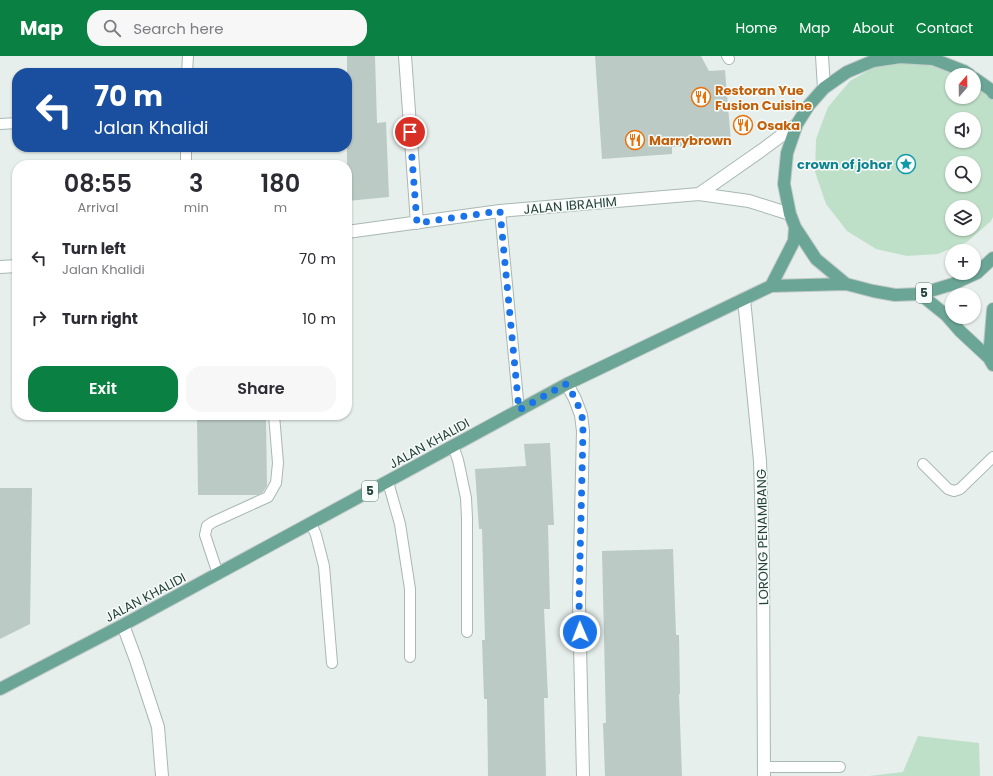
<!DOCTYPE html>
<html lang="en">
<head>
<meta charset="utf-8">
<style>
  :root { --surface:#fff; --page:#f7f7f7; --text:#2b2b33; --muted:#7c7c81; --accent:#0b8043 }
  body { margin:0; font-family:Poppins,sans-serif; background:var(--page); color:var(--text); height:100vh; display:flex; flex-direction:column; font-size:15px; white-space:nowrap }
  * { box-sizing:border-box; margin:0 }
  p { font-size:13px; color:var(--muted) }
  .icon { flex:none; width:22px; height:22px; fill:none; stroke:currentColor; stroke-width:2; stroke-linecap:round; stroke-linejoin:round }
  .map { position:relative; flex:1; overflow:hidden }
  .drawer { position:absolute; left:12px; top:104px; width:340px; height:260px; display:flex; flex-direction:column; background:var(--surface); border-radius:16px; box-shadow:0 1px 3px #0004 }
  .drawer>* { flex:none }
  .hud { position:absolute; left:12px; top:12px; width:340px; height:84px; border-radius:16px; box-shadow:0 1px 3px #0004; background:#1a4fa0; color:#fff; overflow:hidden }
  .needle { width:26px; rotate:20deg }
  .tools { position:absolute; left:945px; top:12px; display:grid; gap:8px }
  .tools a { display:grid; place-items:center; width:36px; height:36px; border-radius:50%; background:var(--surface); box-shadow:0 1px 3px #0004; font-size:20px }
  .pin { position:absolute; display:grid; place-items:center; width:34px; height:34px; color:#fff; margin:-17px; border:2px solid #fff; border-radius:50%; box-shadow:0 1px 4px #0007 }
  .me { position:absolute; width:44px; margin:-22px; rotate:359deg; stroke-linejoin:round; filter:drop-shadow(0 0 3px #0008) }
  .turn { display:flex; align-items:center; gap:14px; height:84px; padding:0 16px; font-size:18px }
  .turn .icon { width:52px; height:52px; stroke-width:2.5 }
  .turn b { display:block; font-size:28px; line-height:34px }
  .eta { display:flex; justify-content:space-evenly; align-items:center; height:68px; text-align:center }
  .eta b { font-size:24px; font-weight:600; line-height:28px }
  .cta { display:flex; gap:8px; margin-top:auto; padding:8px 16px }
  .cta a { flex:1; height:46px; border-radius:16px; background:var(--accent); color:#fff; font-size:16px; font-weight:600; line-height:46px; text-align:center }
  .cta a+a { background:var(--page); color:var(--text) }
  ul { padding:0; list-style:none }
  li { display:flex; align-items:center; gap:12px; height:60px; padding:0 16px }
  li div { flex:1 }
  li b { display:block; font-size:15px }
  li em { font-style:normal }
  header { display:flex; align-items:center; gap:24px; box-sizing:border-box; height:56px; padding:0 20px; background:var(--accent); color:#fff }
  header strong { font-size:19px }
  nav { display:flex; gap:22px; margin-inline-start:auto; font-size:14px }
  .search { width:280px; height:36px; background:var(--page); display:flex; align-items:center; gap:10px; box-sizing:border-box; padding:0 14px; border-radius:16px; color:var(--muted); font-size:15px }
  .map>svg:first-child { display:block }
  .green { fill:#bfe0c8; fill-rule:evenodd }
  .building { fill:#bbcac4 }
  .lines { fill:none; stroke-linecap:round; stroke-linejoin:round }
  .lane-casing { stroke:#a8b8b2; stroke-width:12 }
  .street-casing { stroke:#a8b8b2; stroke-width:14 }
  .primary-casing { stroke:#c2cac8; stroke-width:14 }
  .lane { stroke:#fff; stroke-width:10 }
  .street { stroke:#fff; stroke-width:12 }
  .primary { stroke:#6aa596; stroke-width:12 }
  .route { stroke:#1a73e8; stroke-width:7; stroke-dasharray:0 12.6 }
  .labels { text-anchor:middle; stroke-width:3; stroke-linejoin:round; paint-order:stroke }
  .shield { fill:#f7fbf9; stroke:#637a73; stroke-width:1 }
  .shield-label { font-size:12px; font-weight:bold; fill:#24423a }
  .food-label { font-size:13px; font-weight:bold; fill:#c56008; stroke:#f7fbf9; text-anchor:start }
  .culture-label { font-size:13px; font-weight:bold; fill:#0d838f; stroke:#f7fbf9; text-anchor:end }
  .street-label { font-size:13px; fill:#24423a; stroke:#f7fbf9 }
</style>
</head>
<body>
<header>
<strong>Map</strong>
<div class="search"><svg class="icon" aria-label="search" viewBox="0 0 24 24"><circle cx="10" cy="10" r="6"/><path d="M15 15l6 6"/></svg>Search here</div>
<nav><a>Home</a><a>Map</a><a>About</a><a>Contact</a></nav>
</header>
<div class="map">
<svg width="993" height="720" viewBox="0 0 993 720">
  <rect width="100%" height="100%" fill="#e6efeb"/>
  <path class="green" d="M913,3L966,19H952V41H974V24L993,44V161L991,165L967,186L938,198L907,200L876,193L847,175L826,148L815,116L816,83L828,51L850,25L880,8ZM952,63H974V85H952ZM952,107H974V129H952ZM952,151H974V173H952Z
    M918,680L979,687L980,720H869L903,716Z"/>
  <path class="building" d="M347,0H375L377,67L386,66L389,141L347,145Z
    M595,0H701L709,15L725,14L731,86L672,91V98L602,103Z
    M197,362H266L267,430L263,436L258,439H198Z
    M550,387L554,469H548L550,553H544L548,642H544L546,720H488L487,643H484L482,584H485L482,473H479L475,413L526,410L524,388Z
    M0,432H32L30,568L0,583Z
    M673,493L676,579H679L680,638H679L682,720H605L603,667H606L602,495Z"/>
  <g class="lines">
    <g class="lane-casing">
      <path id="lane" d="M727,0L729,3
        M187,17L188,0
        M0,68L17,67
        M186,109V91
        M500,155L519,354
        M453,390L458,404L466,442L467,462V576
        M923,408L948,433L954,435L960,433L993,401
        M388,426L400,468L410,533V601
        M311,467L316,479L324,510L332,607
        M218,518L205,479L207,470L213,466L268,441L276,427L278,407L274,359
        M764,711H840"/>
    </g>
    <g class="street-casing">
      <path id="street" d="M405,0L417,167
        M822,0L824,32
        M699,138L762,94L797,68
        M347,176L500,155L699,138L749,145L790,158
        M0,211L17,210
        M744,243L760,405L763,505L764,720
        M567,328L575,343L581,359L583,375L579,546L583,720
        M123,569L136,604L158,671L162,720"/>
    </g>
    <g class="primary-casing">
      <path id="primary" d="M970,19L964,15L933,3L900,1L873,5L847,16L824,32L809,49L797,68L787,97L784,128L790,158L795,171L816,203L846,228L873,235L895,239L920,238L953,228L977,217L993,202
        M974,22L991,34L993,37
        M771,230L794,185L795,171
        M920,238L946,259L960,275L989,302L993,309
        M989,302L993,253
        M0,633L123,569L567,328L771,230L846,228"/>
    </g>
    <use href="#lane" class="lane"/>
    <use href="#street" class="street"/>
    <use href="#primary" class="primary"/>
  </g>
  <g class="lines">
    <path class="route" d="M410,76L417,167L500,155L519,354L566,328L575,342L582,359L583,375L579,546L580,576"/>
  </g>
  <defs>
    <g id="restaurant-ring" transform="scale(1)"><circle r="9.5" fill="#f7fbf9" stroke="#e8710a" stroke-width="1.5"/><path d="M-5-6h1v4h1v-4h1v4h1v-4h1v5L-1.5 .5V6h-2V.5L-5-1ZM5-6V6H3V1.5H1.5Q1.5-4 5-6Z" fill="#e8710a"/></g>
    <g id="sight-ring" transform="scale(1)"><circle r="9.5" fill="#f7fbf9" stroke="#0f9aa8" stroke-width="1.5"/><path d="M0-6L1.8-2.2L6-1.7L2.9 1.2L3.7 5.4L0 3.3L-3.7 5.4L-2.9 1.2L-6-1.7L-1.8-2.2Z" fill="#0f9aa8"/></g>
  </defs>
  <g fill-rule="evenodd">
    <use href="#restaurant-ring" x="701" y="41"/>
    <use href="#restaurant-ring" x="743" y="69"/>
    <use href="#restaurant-ring" x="635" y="84"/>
    <use href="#sight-ring" x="906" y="108"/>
  </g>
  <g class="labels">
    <g class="shield">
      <rect x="916" y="227" width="16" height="20" rx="3"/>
      <rect x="362" y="425" width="16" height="20" rx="3"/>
    </g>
    <g class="shield-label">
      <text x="924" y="241">5</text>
      <text x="370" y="439">5</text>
    </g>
    <g class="food-label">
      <text x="715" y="39">Restoran Yue<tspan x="715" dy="15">Fusion Cuisine</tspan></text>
      <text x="757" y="74">Osaka</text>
      <text x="649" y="89">Marrybrown</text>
    </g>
    <g class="culture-label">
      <text x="892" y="113">crown of johor</text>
    </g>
    <g class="street-label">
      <text transform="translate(570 149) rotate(-5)" y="5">JALAN IBRAHIM</text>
      <text transform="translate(429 387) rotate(-29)" y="5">JALAN KHALIDI</text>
      <text transform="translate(762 481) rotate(-91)" y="5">LORONG PENAMBANG</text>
      <text transform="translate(145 541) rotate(-28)" y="5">JALAN KHALIDI</text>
    </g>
  </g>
</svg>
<div class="tools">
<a><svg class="needle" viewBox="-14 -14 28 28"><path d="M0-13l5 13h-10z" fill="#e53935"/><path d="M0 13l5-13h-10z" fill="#7c7c81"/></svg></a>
<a><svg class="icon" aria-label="sound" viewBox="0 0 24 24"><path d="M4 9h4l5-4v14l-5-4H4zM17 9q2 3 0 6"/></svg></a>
<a><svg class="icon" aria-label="search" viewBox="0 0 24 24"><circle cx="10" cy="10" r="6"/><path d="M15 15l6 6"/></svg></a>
<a><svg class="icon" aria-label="layers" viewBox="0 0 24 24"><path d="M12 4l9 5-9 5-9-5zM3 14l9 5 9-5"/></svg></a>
<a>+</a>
<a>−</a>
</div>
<div class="pin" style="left:410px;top:76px;background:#d93025"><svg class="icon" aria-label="arrive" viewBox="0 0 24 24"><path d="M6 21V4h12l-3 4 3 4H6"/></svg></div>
<svg class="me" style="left:580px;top:576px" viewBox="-20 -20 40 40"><circle r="17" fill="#1a73e8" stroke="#fff" stroke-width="3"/><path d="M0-11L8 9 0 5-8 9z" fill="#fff"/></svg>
<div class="hud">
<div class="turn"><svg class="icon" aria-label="left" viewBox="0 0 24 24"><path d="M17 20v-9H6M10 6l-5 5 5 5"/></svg><div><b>70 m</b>Jalan Khalidi</div></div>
</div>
<section class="drawer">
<div class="eta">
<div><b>08:55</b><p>Arrival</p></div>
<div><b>3</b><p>min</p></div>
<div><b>180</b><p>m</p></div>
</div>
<ul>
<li><svg class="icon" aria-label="left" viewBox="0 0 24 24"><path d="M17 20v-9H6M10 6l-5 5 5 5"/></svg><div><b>Turn left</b><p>Jalan Khalidi</p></div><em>70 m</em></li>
<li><svg class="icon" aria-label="right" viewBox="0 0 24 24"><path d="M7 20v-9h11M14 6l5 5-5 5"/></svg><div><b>Turn right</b></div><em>10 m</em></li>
</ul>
<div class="cta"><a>Exit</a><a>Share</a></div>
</section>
</div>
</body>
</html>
